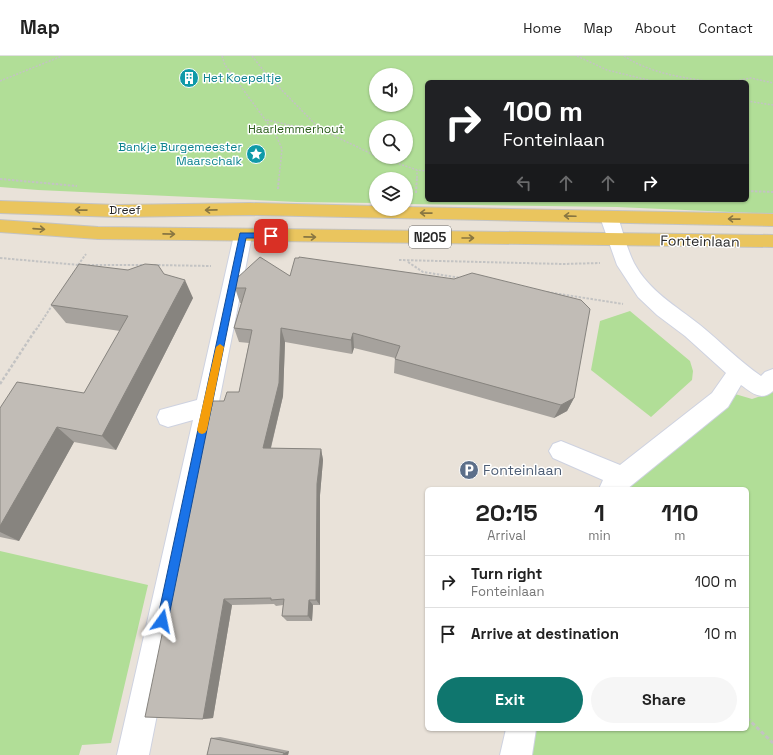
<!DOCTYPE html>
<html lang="en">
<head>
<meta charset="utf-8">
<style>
  :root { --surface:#fff; --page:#f6f6f6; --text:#222; --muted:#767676; --line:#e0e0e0; --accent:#0f766e }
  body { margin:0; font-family:"Space Grotesk",sans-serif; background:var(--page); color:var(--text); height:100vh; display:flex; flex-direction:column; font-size:15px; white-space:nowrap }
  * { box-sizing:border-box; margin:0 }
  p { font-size:13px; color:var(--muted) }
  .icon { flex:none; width:22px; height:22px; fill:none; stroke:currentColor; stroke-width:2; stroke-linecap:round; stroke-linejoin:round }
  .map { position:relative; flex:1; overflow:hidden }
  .panel { position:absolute; left:425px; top:431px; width:324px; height:244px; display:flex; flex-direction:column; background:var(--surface); border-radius:6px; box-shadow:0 1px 3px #0004 }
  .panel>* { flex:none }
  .banner { position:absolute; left:425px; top:24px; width:324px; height:122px; border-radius:6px; box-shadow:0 1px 3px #0004; background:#202124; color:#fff; overflow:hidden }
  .buttons { position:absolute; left:369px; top:12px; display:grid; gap:8px }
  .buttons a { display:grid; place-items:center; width:44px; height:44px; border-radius:50%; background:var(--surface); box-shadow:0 1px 3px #0004; font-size:20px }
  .pin { position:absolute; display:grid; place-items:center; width:34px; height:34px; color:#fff; margin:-17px; border-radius:8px; box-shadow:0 2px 6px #0006 }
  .me { position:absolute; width:44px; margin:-22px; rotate:12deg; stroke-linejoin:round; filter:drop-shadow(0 0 3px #0008) }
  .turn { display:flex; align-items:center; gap:14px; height:84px; padding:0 12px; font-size:18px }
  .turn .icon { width:52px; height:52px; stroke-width:2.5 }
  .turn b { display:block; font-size:28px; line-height:34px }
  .lanes { display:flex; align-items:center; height:38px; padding:0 12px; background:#0003; justify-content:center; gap:20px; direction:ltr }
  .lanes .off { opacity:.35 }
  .eta { display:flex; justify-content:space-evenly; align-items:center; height:68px; text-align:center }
  .eta b { font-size:24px; font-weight:600; line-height:28px }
  .cta { display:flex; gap:8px; margin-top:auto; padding:8px 12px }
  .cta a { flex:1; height:46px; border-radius:24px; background:var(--accent); color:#fff; font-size:16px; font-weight:600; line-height:46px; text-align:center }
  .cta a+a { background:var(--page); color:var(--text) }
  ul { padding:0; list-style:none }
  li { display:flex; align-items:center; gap:12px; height:52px; padding:0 12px; border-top:1px solid var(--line) }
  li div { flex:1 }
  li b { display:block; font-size:15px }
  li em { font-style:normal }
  header { display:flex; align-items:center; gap:24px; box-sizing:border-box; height:56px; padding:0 20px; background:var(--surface); border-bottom:1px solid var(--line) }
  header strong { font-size:19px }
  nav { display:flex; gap:22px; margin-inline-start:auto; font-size:14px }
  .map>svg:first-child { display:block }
  .green { fill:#b1de97; fill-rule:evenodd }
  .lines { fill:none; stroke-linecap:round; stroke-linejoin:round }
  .minor-casing { stroke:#ced2e0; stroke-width:2 }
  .major-casing { stroke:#c3c3c3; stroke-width:2 }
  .path-far3 { stroke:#c3c3c3; stroke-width:1.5; stroke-dasharray:2 1.5; stroke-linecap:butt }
  .path-far2 { stroke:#c3c3c3; stroke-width:2; stroke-dasharray:2.5 1.5; stroke-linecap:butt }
  .path-far1 { stroke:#c3c3c3; stroke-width:2.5; stroke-dasharray:3 2; stroke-linecap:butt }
  .path { stroke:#c3c3c3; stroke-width:3; stroke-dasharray:4 2.5; stroke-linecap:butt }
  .minor { fill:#fff; fill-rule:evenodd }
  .major { fill:#eac55e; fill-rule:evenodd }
  .wall { fill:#a6a29d }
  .shaded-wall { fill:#87847f }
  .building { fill:#c1bcb6; stroke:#87847f }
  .oneway { stroke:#887642 }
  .route { fill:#1a73e8; stroke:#114b97 }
  .slow { fill:#f59e0b }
  .labels { text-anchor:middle; stroke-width:3; stroke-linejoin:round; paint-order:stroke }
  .far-culture-label { font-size:12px; fill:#0d838f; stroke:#fff; text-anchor:start }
  .far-park-label { font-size:12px; fill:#2c5f1c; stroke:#fff }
  .far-street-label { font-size:12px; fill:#272727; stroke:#fff }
  .shield { fill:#fff; stroke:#686868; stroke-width:1 }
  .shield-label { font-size:13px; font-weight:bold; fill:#272727 }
  .street-label { font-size:14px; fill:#272727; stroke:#fff }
  .service-label { font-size:14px; fill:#4e5e75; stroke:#fff; text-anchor:start }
</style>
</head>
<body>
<header>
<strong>Map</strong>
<nav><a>Home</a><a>Map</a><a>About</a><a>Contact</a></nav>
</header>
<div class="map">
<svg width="773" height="699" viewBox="0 0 773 699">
  <rect width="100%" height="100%" fill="#e9e2d9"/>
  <path class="green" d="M0,0H773V158L617,151L406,148V123H376V147L297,146L38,134L0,131ZM376,19H406V49H376ZM427,26H747V144H427ZM376,71H406V101H376Z
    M630,255L690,305L693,315L692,324L651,361L591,314L600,265Z
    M773,336V699H505L509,673H747V433H627L734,342L735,338L752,343Z
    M0,495L148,529L111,687L82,689L79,699H0Z"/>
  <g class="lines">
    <g class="minor-casing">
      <path id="minor" d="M609,155L615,157L618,161C623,176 627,193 634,207C649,235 676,250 700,269C721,286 739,305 761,320L765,316L773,313V335C761,346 751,336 741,329L728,351L627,433H599L603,424L553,402L549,395L553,388L561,385L620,409L712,337L726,317L685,280L657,259L638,241L617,209L600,161L603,157Z
        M243,173L249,175L252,179L149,699H117L193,364L168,371L160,368L157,361L160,354L197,344L234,179L237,175Z
        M506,673H536L532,699H500Z"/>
    </g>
    <g class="major-casing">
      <path id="major" d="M0,145L118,149L250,147L376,150V153H406V151L773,158V170L250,159L118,161L0,157Z
        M0,164L98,171L773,179V191L98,183L0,176Z"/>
    </g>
    <path class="path-far3" d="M222,0L225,9L275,77L282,93L279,122
      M252,0L268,20L320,73L376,100
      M577,0L607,14L656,26
      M624,0C649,17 684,22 713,26
      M0,25L62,0
      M729,26L751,22L773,27
      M747,45L773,49
      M267,64L293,70L319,72
      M379,101L417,114L427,115
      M417,122V114"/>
    <path class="path-far2" d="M0,123L77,130
      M278,133L279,121
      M747,135L773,136
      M416,137L417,121
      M0,202L79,209H143
      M399,204L563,208L600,207
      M408,206L423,216L461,222
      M78,209L86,198
      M154,209L211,210
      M547,236L623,248
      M36,274L53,248"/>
    <path class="path-far1" d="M0,328L36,273"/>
    <path class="path" d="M747,662L773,687"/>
    <use href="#minor" class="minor"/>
    <use href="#major" class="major"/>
  </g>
  <path class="wall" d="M128,214L164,218L193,242L116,394L74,386L19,485L0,481V352L84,337L120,275L66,267L51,249Z
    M290,220L574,342L567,355L554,362L394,317L395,302L354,292L352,298L285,286L283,340L271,392L321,393L323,404L320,439V549H313L312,565H287L282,560L283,549L276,550L274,548L232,549L213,662L203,663L224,345L239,336L249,287L239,286L234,272L241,247H240L235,232Z
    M220,681L289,695L288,699H207L211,682Z"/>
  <path class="shaded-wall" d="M185,224L193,242L116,394L102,380Z
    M281,272L285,286L283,340L268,403L263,392Z
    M353,277L354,292L352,298L351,284Z
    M574,342L567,355L554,362L561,349Z
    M57,371L74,386L19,485L0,476V470Z
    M321,393L323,404L320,439V549L316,544L317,428Z
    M224,543L232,549L213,662L203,663Z
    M309,544L313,549L312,565L308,560Z
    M289,695L288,699H283L284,697Z"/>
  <path class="building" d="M260,201L290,220L295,202H299V201L454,223L472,217L581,244L590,253L574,342L561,349L395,303L400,290L353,277L351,284L281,272L279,327L263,392L321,393L317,428L316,544H309L308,560H282L284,543L271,544V542L224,543L203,663L145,661L188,453L213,345H224L227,336H239L252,274L234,272L246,232H235L237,222Z
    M79,208L128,214L145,208L158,209L164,218L185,224L102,380L57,371L0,470V352L17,326L84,337L128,260L51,249Z
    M211,682L284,697L283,699H207Z"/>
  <defs><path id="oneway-shaft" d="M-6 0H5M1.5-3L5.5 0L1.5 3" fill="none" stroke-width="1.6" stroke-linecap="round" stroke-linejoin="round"/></defs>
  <g class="oneway">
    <use href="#oneway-shaft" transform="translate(81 154) rotate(-179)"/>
    <use href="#oneway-shaft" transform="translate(211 154) rotate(179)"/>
    <use href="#oneway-shaft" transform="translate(426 157) rotate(-179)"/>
    <use href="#oneway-shaft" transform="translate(570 160) rotate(-178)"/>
    <use href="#oneway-shaft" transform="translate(734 163) rotate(-179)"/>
    <use href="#oneway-shaft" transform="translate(39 173) rotate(4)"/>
    <use href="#oneway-shaft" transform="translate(169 178) rotate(1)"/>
    <use href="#oneway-shaft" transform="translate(310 181) rotate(1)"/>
    <use href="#oneway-shaft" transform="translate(468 182)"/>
  </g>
  <path class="route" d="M240,177H271L274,180L271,182H246L168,565L166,569L162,570L158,569L157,565Z"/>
  <path class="slow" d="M220,288L224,291L207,374L205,377L202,378L199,377L197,374L216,291Z"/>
  <defs>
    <g id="building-disc" transform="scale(1)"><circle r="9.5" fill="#0f9aa8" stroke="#fff"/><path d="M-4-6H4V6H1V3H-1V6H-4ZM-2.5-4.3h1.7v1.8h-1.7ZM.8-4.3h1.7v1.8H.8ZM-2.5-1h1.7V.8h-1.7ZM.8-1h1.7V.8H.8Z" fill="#fff"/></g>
    <g id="sight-disc" transform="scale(1)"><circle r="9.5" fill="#0f9aa8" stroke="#fff"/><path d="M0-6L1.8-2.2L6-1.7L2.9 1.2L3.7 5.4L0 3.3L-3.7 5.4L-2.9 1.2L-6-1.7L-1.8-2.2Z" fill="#fff"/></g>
    <g id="parking-disc" transform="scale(1)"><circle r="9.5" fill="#5c6f8a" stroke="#fff"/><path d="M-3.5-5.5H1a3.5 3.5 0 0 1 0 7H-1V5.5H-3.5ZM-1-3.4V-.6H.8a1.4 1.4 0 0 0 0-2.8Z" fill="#fff"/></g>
  </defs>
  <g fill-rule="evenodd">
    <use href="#building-disc" x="189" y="22"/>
    <use href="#sight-disc" x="256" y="98"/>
    <use href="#parking-disc" x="469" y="414"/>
  </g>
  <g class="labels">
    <g class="far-culture-label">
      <text x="203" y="26">Het Koepeltje</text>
      <text x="242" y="95" text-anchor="end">Bankje Burgemeester<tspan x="242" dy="14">Maarschalk</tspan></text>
    </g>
    <g class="far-park-label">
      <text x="296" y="77">Haarlemmerhout</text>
    </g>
    <g class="far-street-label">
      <text x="125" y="158">Dreef</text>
    </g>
    <rect class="shield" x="409" y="170" width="42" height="22" rx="3"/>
    <g class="shield-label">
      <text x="430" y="186">N205</text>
    </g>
    <g class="street-label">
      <text transform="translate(700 185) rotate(1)" y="5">Fonteinlaan</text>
    </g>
    <g class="service-label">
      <text x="483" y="419">Fonteinlaan</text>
    </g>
  </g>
</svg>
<div class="buttons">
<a><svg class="icon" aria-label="sound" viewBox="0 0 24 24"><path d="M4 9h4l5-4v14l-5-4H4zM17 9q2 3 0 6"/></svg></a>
<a><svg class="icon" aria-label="search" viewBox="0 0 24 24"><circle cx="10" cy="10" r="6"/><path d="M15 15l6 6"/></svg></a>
<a><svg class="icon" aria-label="layers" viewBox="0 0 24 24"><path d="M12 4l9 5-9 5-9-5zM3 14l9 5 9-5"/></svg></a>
</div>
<div class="pin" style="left:271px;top:180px;background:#d93025"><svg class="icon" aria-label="arrive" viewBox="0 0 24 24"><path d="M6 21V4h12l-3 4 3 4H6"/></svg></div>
<svg class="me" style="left:162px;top:565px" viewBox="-20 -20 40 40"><path d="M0-17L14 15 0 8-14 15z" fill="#1a73e8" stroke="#fff" stroke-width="4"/></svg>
<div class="banner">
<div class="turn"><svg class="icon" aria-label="right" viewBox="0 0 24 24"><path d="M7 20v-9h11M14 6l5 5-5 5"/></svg><div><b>100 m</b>Fonteinlaan</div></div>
<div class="lanes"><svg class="icon off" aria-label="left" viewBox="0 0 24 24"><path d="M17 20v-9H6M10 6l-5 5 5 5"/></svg><svg class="icon off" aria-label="ahead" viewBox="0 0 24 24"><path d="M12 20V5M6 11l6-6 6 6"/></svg><svg class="icon off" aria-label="ahead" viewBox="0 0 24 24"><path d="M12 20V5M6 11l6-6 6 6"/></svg><svg class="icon" aria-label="right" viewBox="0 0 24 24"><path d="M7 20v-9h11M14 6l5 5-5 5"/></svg></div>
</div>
<section class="panel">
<div class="eta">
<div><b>20:15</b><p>Arrival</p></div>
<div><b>1</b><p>min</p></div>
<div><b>110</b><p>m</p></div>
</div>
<ul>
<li><svg class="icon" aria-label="right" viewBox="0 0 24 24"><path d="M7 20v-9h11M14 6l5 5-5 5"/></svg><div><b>Turn right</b><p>Fonteinlaan</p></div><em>100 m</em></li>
<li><svg class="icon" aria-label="arrive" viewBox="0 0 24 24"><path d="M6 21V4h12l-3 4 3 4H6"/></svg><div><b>Arrive at destination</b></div><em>10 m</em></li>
</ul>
<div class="cta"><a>Exit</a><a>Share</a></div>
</section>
</div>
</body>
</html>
